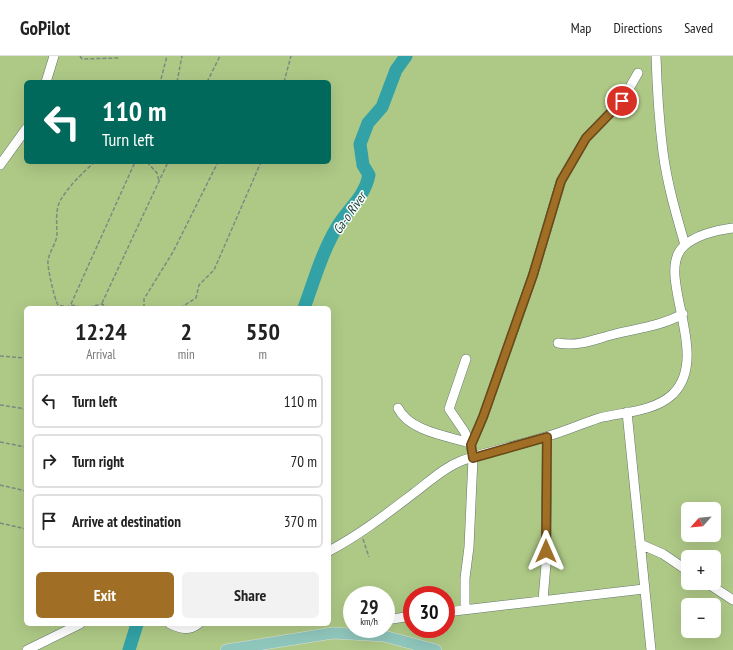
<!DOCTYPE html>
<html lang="en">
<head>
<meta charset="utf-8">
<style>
  :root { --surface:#fff; --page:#f2f2f2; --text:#222; --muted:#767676; --line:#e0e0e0; --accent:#a06e24 }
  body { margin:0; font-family:"PT Sans Narrow",sans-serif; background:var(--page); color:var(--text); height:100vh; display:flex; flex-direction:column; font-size:15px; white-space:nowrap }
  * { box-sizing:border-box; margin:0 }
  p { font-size:13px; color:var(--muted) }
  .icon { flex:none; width:22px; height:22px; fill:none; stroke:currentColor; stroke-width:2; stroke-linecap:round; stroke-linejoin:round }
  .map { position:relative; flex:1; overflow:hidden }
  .drawer { position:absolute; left:24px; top:250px; width:307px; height:320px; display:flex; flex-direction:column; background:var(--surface); border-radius:6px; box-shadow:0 4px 16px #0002 }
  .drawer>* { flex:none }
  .banner { position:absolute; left:24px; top:24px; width:307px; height:84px; border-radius:6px; box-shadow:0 4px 16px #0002; background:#00695c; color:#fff; overflow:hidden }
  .needle { width:26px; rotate:243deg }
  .controls { position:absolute; left:681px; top:446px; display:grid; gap:8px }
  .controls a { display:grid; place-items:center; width:40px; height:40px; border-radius:6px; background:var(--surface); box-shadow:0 4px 16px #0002; font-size:20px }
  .speed { position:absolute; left:343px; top:530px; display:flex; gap:8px; font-size:20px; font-weight:700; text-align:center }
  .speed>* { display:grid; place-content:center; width:52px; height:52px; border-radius:50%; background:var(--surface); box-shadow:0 4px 16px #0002; line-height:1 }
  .speed small { font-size:10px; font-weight:400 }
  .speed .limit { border:6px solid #d22; background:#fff; color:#111 }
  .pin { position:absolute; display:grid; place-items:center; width:34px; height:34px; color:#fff; margin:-17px; border:2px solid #fff; border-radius:50%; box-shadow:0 1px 4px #0007 }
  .me { position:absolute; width:44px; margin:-22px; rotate:0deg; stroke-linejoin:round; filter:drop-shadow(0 0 3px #0008) }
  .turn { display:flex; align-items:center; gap:14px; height:84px; padding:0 12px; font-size:18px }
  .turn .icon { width:52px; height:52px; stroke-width:2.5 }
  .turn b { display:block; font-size:28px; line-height:34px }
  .eta { display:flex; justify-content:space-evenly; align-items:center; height:68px; text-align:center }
  .eta b { font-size:24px; font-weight:700; line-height:28px }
  .cta { display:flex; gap:8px; margin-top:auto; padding:8px 12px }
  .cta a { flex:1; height:46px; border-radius:6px; background:var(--accent); color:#fff; font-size:16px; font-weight:700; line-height:46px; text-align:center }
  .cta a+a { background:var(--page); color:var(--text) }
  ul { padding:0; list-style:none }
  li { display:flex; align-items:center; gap:12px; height:54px; margin:0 8px 6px; padding:0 4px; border:2px solid var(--line); border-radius:6px }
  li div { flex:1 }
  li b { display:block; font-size:15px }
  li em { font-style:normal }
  header { display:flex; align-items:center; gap:24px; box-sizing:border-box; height:56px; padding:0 20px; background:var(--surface); border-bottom:1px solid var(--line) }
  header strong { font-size:19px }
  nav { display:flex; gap:22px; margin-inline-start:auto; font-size:14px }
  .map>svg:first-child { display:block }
  .green { fill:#aec986; fill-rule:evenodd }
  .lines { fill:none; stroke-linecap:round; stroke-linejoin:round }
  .river { stroke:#32a2a6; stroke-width:13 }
  .minor-casing { stroke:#63776c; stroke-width:10 }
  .major-casing { stroke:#dbdddc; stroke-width:12 }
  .path { stroke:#7b8b82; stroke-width:1.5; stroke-dasharray:4 2; stroke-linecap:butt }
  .minor { stroke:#fff; stroke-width:9 }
  .major { stroke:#8fc6bc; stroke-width:11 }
  .route-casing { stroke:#684817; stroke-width:10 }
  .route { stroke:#a06e24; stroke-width:7 }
  .labels { text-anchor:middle; stroke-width:3; stroke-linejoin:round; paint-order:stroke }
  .water-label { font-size:13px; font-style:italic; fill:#1a3333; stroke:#f6fffa }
</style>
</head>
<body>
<header>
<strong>GoPilot</strong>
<nav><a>Map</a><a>Directions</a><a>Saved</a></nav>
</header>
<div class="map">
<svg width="733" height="594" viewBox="0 0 733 594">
  <rect width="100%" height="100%" fill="#def6e9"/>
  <path class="green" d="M0,0H733V594H0ZM26,26H329V106H26ZM26,252H329V568H26ZM688,453H714V479H688ZM688,501H714V527H688ZM352,539H386V573H352ZM412,539H446V573H412ZM688,549H714V575H688Z"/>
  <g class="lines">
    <path class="river" d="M304,252C314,225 322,196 337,171C348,152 364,143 369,119L363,109L360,88L368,67L382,51L396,14L406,0
      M129,594L137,568"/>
    <g class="minor-casing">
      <path id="minor" d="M656,0C657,32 659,64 663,96C667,127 676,158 685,189
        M46,26L54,0
        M0,109L26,73
        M558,287C579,291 595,283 615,278C639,272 661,270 683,258
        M398,352C409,375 447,380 470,387
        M627,356L651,594
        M471,389L483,361L533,219L561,125L586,82L622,45L638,17
        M640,488L663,498L688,515
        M329,495C361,478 385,459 414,437C429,426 443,412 461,405C488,395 517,390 545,381C563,376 581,368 599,362C623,356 654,356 673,338C713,298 652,216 685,189C697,179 718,174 733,172
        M707,527L733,544
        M543,544L546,508L547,381
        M465,553V522L469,491L473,402L471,389L464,375L449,353L466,303
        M446,556L644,533
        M386,564L412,560
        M170,568C180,572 188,576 198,568
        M27,594L80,568"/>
    </g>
    <g class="major-casing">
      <path id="major" d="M226,594L333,577L384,580L436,594"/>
    </g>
    <path class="path" d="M80,0L82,3L118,2L119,0
      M161,23L167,0
      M177,26L182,0
      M207,26L220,0
      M284,26L291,0
      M95,106C83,116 68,131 60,145C55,155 57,168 57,179C56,188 49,196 48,205C47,211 55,245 58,249L67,251L71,249L86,252L102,248L109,252
      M147,106L157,117L159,125
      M102,247L168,106
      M71,248L135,106
      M144,252V243L173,196L218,106
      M180,252L196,242L199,229L214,214L261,106
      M0,300L26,302
      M0,349L26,353
      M0,386L26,391
      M0,429L26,435
      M0,467L26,473
      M363,483L369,501"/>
    <use href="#minor" class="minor"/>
    <use href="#major" class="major"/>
  </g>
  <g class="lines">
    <g class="route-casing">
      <path id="route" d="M546,495L547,381L473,402L471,389L483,361L533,219L561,125L586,82L622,45"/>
    </g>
    <use href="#route" class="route"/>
  </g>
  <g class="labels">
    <g class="water-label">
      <text transform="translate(349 157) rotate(-55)" y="5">Ga-o River</text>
    </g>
  </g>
</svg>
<div class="controls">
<a><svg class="needle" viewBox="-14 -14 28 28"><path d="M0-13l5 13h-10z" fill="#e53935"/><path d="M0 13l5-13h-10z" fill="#767676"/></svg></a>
<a>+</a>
<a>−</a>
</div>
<div class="speed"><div>29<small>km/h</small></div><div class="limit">30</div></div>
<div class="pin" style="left:622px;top:45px;background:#d93025"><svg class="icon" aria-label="arrive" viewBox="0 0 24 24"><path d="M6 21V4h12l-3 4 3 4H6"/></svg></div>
<svg class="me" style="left:546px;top:495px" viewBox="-20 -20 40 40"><path d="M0-17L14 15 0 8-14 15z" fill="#a06e24" stroke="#fff" stroke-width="4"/></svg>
<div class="banner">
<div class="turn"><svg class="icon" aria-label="left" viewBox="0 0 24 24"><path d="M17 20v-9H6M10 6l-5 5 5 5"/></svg><div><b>110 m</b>Turn left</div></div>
</div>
<section class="drawer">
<div class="eta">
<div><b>12:24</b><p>Arrival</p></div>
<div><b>2</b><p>min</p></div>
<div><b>550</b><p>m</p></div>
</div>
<ul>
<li><svg class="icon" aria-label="left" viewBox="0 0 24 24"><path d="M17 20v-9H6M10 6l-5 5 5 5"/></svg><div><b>Turn left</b></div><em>110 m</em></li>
<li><svg class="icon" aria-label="right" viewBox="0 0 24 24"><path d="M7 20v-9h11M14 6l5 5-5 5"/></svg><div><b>Turn right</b></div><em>70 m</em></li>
<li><svg class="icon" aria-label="arrive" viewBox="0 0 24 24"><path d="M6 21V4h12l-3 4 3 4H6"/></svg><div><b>Arrive at destination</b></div><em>370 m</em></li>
</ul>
<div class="cta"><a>Exit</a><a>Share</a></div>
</section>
</div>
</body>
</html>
